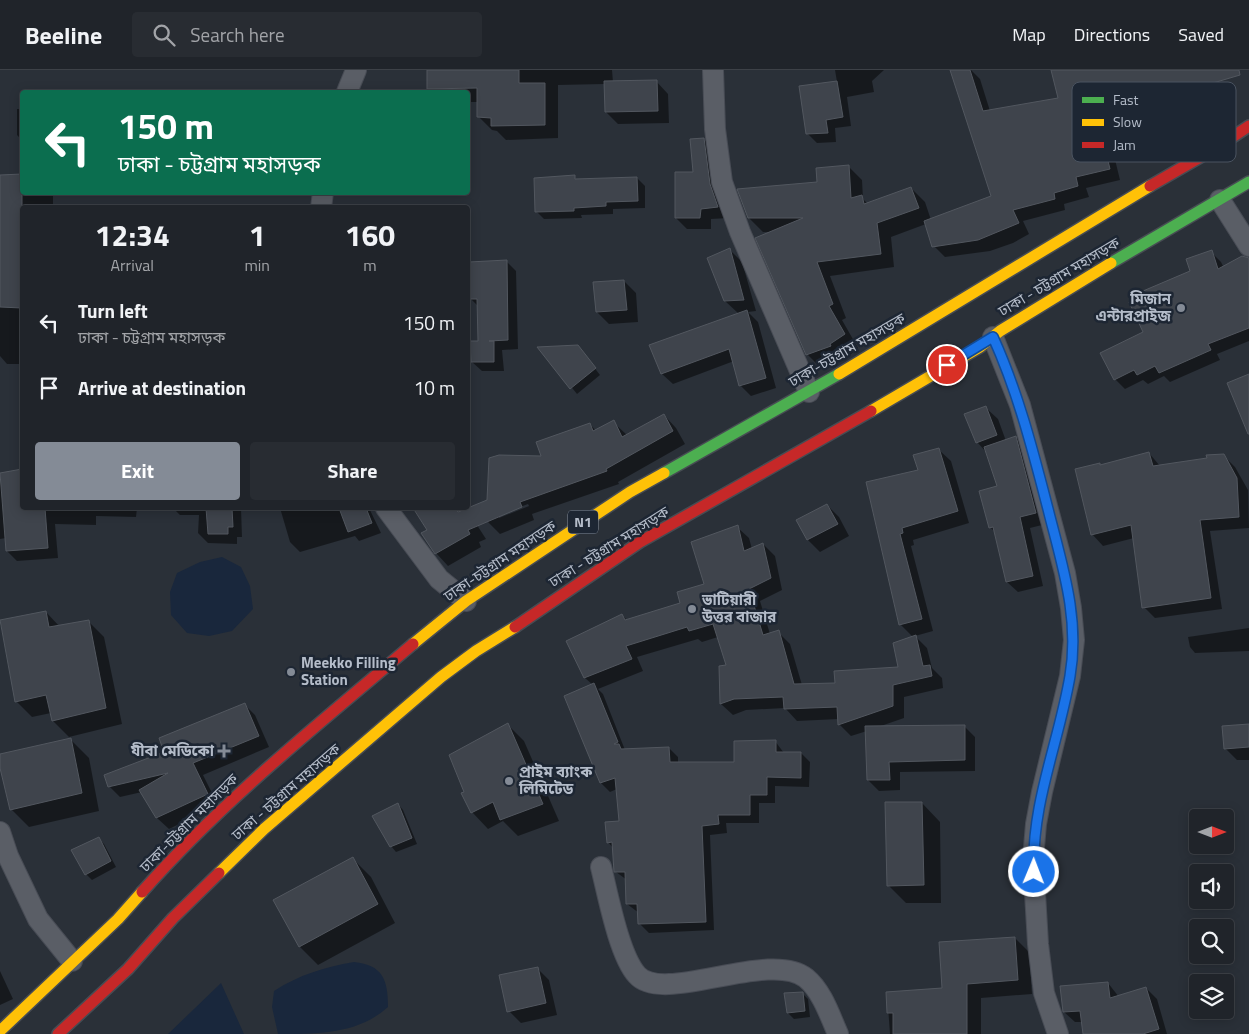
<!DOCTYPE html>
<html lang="en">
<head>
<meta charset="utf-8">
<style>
  :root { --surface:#20242a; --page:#282c32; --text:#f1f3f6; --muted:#a2a4a8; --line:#3d4147; --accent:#848b96 }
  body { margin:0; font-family:"Titillium Web","Noto Sans Bengali",sans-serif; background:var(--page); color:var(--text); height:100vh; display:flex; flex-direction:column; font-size:19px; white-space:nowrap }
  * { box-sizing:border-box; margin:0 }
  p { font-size:16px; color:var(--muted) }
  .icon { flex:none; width:28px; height:28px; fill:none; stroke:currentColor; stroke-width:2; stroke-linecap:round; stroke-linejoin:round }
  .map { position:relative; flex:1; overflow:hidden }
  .details { position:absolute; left:20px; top:135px; width:450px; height:305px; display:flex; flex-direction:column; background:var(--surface); border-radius:5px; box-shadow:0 2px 12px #0003,0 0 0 1px var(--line) }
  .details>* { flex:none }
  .hud { position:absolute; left:20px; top:20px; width:450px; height:105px; border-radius:5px; box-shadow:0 2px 12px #0003,0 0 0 1px var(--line); background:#0b6e4f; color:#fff; overflow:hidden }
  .needle { width:32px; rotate:90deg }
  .controls { position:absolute; left:1189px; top:739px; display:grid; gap:10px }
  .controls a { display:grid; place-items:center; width:45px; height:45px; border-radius:5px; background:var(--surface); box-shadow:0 2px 12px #0003,0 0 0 1px var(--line); font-size:25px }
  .pin { position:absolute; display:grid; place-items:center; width:42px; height:42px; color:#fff; margin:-21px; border:2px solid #fff; border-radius:50%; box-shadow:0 1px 5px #0007 }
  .me { position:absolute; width:55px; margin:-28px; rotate:1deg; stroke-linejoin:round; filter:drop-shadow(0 0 4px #0008) }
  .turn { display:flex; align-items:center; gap:18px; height:105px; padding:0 15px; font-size:22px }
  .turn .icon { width:65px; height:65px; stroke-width:2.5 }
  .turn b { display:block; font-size:35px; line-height:42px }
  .eta { display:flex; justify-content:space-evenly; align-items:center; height:85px; text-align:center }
  .eta b { font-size:30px; font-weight:700; line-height:35px }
  .action { display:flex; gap:10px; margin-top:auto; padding:10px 15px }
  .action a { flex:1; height:58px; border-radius:5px; background:var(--accent); color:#fff; font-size:20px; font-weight:700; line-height:58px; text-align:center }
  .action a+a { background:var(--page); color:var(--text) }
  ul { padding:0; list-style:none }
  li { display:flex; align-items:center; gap:15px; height:65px; padding:0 15px }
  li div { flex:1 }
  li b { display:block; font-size:19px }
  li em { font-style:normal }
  header { display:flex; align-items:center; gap:30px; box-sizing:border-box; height:70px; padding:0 25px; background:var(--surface); border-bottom:1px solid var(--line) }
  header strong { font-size:24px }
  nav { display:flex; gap:28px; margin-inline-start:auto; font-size:18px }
  .search { width:350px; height:45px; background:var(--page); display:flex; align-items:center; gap:12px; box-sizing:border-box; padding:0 18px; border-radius:5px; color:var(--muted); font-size:19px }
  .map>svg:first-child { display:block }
  .water { fill:#19273c }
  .shadow { fill:#0007; fill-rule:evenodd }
  .building { fill:#3f444c; stroke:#52575f }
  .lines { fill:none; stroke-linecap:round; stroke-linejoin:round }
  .street-casing { stroke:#484c55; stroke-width:22 }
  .fast-casing { stroke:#474c53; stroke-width:14 }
  .slow-casing { stroke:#474c53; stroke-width:14 }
  .jam-casing { stroke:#474c53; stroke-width:14 }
  .street { stroke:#5a5e66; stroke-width:20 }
  .fast { stroke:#4caf50; stroke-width:11 }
  .slow { stroke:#ffc107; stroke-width:11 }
  .jam { stroke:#c62828; stroke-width:11 }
  .route-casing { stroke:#114b97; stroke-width:12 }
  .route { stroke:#1a73e8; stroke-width:9 }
  .poi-dot { fill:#848b96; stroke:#1d2633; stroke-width:2 }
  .labels { text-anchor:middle; stroke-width:5; stroke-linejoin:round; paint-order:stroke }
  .shield { fill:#1d2633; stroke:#878f9c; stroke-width:1 }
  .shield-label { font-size:14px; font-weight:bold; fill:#b4bcc9 }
  .street-label { font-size:15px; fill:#b4bcc9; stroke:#1d2633 }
  .poi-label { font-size:15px; font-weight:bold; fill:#b4bcc9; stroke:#1d2633; text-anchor:start }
  .key { fill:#1d2633; stroke:#4a5360; stroke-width:1 }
  .key-label { font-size:14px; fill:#b4bcc9 }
</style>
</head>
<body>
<header>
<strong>Beeline</strong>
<div class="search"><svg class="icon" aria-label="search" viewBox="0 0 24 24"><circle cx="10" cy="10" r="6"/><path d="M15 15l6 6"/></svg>Search here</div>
<nav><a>Map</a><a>Directions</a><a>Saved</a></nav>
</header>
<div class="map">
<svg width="1249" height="964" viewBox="0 0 1249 964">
  <rect width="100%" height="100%" fill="#2a3038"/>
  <path class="water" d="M222,487L241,497L250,516L253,539L232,561L209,566L187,563L171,545L170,522L177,503L200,492Z
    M354,892C383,895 388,910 388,937C358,964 319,964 278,964L272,937L274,921C299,905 324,897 354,892Z
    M221,913L244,964H168Z"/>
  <path class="shadow" d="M428,0H612L613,12L656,11L668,24L669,53L618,54L606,42L605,14L558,15V68L506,70L497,61L492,60L479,47V32H468V22H432L428,18Z
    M835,0H884L872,11L874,22L847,27L851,56L835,58L836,72L817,73L808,64L837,12Z
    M961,0H971L980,9L990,41L1060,29L1052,0H1214L1222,25L1186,35L1188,40L1144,51L1147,61L1111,73L1120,110L1086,118L1089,127L1064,134L1065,140L1023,151L1029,164L1013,173L990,181L945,187L934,176L926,154L891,167L894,197L830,206L846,248L842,250L858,278L844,290L821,298L807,284L774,162H763L749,148L848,96L862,110L863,129L868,134L911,118L925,132L931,150L992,127Z
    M17,39H22V70L17,65Z
    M704,69L715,81L729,148L711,149V159H687L676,148L694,103Z
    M22,105V122H53V138H22V294H7L0,286V106Z
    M574,107L578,111L637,108L645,116V138L613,139V144L581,145L582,148L544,149L536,141Z
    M730,180L742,192L756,241L748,242L758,252L776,318L751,326L740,315L734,291L673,314L662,304L739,244L725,231Z
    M1211,182L1221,192L1224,198L1249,189V271L1217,284L1220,290L1170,312L1164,306L1148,314L1143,310L1125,319L1115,309L1145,262L1191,201Z
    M506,191L516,201L518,279L502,280L504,301H482L472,292L479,272L478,236L471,229V221L468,218V193Z
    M624,211L636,223L638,252L609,254L597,242Z
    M540,278L583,283L600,305L577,324Z
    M985,337L998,349L1006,371L1016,367L1026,378L1046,454L1030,458L1043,516L1018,522L1007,512L996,463L990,457L998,417L986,382L977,372Z
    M664,345L676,358L685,374L618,412L619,414L532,444L534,450L500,464L488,452L490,389L543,387L590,354L596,361L613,352L627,365ZM528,434L529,436L499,448V445Z
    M938,379L951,391L969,453L913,470L914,475L911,476L933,561L915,566L927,578L932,598L942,608L943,618L904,627V648L878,657L964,656L975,667V701L900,702V720L879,721L868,710L867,661L851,666L839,654V649L797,651L785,638L746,640L733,645L721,634L720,597L727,596L718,567L702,572L698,569L637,587L643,601L598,619L603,624L625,680L669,678L678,687V693H736L775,671L784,683H801L810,692L809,717L775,716V733H759V753H726L727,763L710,765L714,860L649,863L640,854L639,843L627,834V810L616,802L613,778L608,772L620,752L617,719L610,722L601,713L593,615L585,608L568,571L622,545L627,550L682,534L705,515L737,457L749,468L752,479L763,474L775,486L782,520L760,531L770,564L778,562L790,574L802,615L836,614L900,598L913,567L900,554L868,413L919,401Z
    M1149,383L1160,396L1223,385L1235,397L1248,420L1249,458L1210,461L1222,539L1155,548L1144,537L1134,468L1103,476L1092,464L1099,394L1102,396Z
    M22,401V438H137L136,447L96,446V455L55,454L58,488L17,491L7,481L6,468L0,469V403Z
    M827,435L839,447L849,466L820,482L808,470L798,450Z
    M173,438H241L242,467H237V474L208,473L198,463L199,445H180Z
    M280,438H336L337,440L344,438H369L381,463L359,471L355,466L300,482L290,472Z
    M414,438H466L486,469L479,472L481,477L448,496L436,483L423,463L429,460Z
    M46,542L60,557L88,551L104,567L122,654L69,667L53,651L51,643L32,647L16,631L0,552Z
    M1249,558V581L1195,583L1190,577L1188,567Z
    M244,634L255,645L269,677L203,705L218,735L169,759L157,748L142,722L120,727L109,716Z
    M508,655L524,671L559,751L518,766L503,751L488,759L472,742L466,722Z
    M1249,655V690H1237L1225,678Z
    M70,669L89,688L99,741L29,757L11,739L0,686Z
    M922,733L940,752L941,833H906L888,815Z
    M398,734L403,740L417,774L396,782L391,776Z
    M98,768L104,774L116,797L92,810L86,804Z
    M353,789L371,807L395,853L318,895L300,877Z
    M1015,868L1029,882L1032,924L981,928V964H890L887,923L944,919Z
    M537,898L549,910L557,945L521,953L509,941Z
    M0,901L13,929L0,935Z
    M1108,913L1119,927L1146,918L1157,929L1167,964H1084L1083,952H1075L1064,942Z
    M802,923L808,929L810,947L794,949L788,943Z"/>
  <path class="building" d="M427,0H519V13H545V55L491,56V48L477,47V18L427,19Z
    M950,0H970L983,41L1058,28L1051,0H1239L1240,5L1176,24L1177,30L1134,40L1137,50L1101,62L1110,99L1076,107L1078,116L1054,123L1055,129L1013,140L1019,153L978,170L932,177L924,151L991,126Z
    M657,10L658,41L605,42L604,11Z
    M837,11L843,47L826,50L828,63L806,64L799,16Z
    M704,68L710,114L718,137L701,139L700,148H675V102H693L690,69Z
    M849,95L851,128L862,125L864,134L911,117L919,138L877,153L881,184L817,192L833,234L829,236L845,264L830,274L831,276L806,285L755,168L803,148H748L737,119L817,112L816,98Z
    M22,104V238L0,237V105Z
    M575,105V109L637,107L638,131L606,132V136L574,138V141L535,142L534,108Z
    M730,178L744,230L724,231L707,188Z
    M1212,180L1218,199L1242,186L1249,188V258L1208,274L1211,280L1159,303L1155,296L1137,305L1134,300L1114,310L1100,283L1143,262L1129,232L1144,225L1143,221L1190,201L1186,189Z
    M507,190L508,270L489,271H494V292H471L470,271H478L477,229H470L469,192Z
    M624,210L627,240L596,242L593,212Z
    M747,240L766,308L739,316L729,279L661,304L649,275Z
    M578,275L596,298L570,319L537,277Z
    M1249,304V364H1248L1227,313Z
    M986,336L997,365L976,373L964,344Z
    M664,344L673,361L606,399L607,401L520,432L522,437L468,460L470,464L435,484L421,463L427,460L413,438H455L458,442L487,430L489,388L499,385L541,386L536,372L590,353L593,361L614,350L622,367Z
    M1016,366L1036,443L1020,447L1033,506L1006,512L993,457L989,458L979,421L997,416L984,377Z
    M939,378L958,441L902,458L903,463L900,464L922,549L899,555L866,412L918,400L913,385Z
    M1149,382L1153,396L1207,388L1206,385L1224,384L1237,408L1239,447L1200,450L1211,528L1142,538L1131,455L1091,465L1075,399L1100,393V395Z
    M22,399V438H45L48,478L6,481L0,403Z
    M827,434L838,454L807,470L796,450Z
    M206,438H232L233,457H228V464H208Z
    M339,438H366L372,453L348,462Z
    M738,455L744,481L763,473L771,508L749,519L763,565L779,560L794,614L835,613L834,601L898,597L893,573L916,565L923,596L930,595L932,606L893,615V636L838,655L837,637L784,639L783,627L734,629L720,634L719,596L726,595L713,554L689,561L687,557L626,576L632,589L584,608L566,571L622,544L625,550L680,533L677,522L704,514L691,472Z
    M46,541L49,557L89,550L106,638L52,651L46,625L15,632L0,550Z
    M594,613L618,672L614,674H619L621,679L669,677L670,692H734V671L776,670V682H801V708L767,707V725H750V745H718L719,754L702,756L706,852L638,854L637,834H626L625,802H614L612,772L607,773L605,752L619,751L615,708L600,713L564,626Z
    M245,633L259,666L193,693L208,724L156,748L139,720L168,703L108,717L104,705L164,682L159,668Z
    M508,653L543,734L500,750L493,732L471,743L461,723L464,722L449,685Z
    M1249,654V677L1224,679L1222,656Z
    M965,655V690L889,692L890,710H867L865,656Z
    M71,668L82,723L10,740L0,698V684Z
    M885,732H922L924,815L887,816Z
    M398,733L412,768L390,777L372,746Z
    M99,767L111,791L85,805L71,780Z
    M353,787L378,834L299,877L273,830Z
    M1015,867L1018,910L967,914V964H893V943H887L886,922L942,918L939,872Z
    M538,897L546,933L507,942L499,905Z
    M1108,912L1110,928L1146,917L1159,959L1143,964H1083L1080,941L1063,942L1060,916Z
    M803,922L805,941L787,943L784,923Z"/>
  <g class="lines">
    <g class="street-casing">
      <path id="street" d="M713,0L715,59L722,112L740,162L809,322
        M347,22L356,0
        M1220,130L1249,176
        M321,138L323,122
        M993,267L1020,335L1065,503L1071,538L1074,570L1070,606L1042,722L1036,754L1033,789L1038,874L1044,923L1058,964
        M386,438L439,509L466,531
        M0,762L8,786L38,849L72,891
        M601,797C608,825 619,885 637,905C663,935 770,879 806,908C822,921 830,946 838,964"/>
    </g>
    <g class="fast-casing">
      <path id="fast" d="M1111,193L1249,112
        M664,403L839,304"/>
    </g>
    <g class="slow-casing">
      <path id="slow" d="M839,304L1150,116
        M871,341L980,277L1000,261L1111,193
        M413,574L466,531L630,422L664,403
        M219,803L264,759L441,607L476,581L515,557
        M0,961L118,849L142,822"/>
    </g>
    <g class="jam-casing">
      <path id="jam" d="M1150,116L1216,78L1249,56
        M515,557L640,472L871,341
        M142,822C223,730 320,653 413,574
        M58,964L128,899L173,848L219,803"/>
    </g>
    <use href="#street" class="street"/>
    <use href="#fast" class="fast"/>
    <use href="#slow" class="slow"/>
    <use href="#jam" class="jam"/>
  </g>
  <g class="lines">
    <g class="route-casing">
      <path id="route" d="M947,295L993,267C1018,322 1033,381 1048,439C1062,495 1080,548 1070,606C1059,672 1031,734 1034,802"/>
    </g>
    <use href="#route" class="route"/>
  </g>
  <g class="poi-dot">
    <circle cx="1181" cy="238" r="5"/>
    <circle cx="692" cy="539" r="5"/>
    <circle cx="291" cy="602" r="5"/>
    <path d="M221.5 673.5h5v5h5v5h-5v5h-5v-5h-5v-5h5z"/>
    <circle cx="509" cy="711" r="5"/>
  </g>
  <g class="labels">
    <rect class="shield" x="568" y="440.5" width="30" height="23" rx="4"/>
    <g class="shield-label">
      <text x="583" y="457">N1</text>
    </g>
    <g class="street-label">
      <text transform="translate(1059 207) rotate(-31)" y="5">ঢাকা - চট্টগ্রাম মহাসড়ক</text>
      <text transform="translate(847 280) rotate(-30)" y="5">ঢাকা-চট্টগ্রাম মহাসড়ক</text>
      <text transform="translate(609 477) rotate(-32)" y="5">ঢাকা - চট্টগ্রাম মহাসড়ক</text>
      <text transform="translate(500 491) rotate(-34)" y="5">ঢাকা-চট্টগ্রাম মহাসড়ক</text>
      <text transform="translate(286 722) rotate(-41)" y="5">ঢাকা - চট্টগ্রাম মহাসড়ক</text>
      <text transform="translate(189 753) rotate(-45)" y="5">ঢাকা-চট্টগ্রাম মহাসড়ক</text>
    </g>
    <g class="poi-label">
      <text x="1171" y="234" text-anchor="end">মিজান<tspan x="1171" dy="17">এন্টারপ্রাইজ</tspan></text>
      <text x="702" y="535">ভাটিয়ারী<tspan x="702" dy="17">উত্তর বাজার</tspan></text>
      <text x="301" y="598">Meekko Filling<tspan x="301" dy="17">Station</tspan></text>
      <text x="214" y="686" text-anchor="end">যীবা মেডিকো</text>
      <text x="519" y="707">প্রাইম ব্যাংক<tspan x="519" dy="17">লিমিটেড</tspan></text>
    </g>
  </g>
  <rect x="1072" y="12" width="164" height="80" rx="8" class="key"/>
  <rect x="1082" y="27" width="22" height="6" fill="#4caf50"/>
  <rect x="1082" y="49" width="22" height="7" fill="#ffc107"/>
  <rect x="1082" y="72" width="22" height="6" fill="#c62828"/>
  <g class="key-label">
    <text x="1113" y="35">Fast</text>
    <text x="1113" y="57">Slow</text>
    <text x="1113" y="80">Jam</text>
  </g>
</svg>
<div class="controls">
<a><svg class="needle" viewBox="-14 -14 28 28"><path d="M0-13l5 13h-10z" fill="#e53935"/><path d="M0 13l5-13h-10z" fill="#a2a4a8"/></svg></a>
<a><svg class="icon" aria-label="sound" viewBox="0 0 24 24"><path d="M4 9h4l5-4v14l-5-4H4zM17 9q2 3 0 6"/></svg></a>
<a><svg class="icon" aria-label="search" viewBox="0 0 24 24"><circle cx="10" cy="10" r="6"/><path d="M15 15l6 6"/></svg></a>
<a><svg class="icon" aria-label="layers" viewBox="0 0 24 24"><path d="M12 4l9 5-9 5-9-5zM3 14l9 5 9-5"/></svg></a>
</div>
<div class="pin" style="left:947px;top:295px;background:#d93025"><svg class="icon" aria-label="arrive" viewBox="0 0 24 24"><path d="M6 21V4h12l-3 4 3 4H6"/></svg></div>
<svg class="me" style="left:1034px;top:802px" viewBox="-20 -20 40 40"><circle r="17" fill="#1a73e8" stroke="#fff" stroke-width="3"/><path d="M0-11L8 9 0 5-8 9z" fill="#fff"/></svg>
<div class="hud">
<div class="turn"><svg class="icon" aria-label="left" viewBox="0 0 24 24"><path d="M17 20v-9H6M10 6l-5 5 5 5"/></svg><div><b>150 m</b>ঢাকা - চট্টগ্রাম মহাসড়ক</div></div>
</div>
<section class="details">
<div class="eta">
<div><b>12:34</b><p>Arrival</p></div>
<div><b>1</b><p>min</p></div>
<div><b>160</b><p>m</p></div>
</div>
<ul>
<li><svg class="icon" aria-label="left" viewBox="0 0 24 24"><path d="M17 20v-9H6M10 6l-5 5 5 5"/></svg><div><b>Turn left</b><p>ঢাকা - চট্টগ্রাম মহাসড়ক</p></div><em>150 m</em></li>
<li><svg class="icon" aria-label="arrive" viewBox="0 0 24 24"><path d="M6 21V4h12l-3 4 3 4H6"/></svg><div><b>Arrive at destination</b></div><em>10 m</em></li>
</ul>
<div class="action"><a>Exit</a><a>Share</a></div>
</section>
</div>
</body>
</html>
